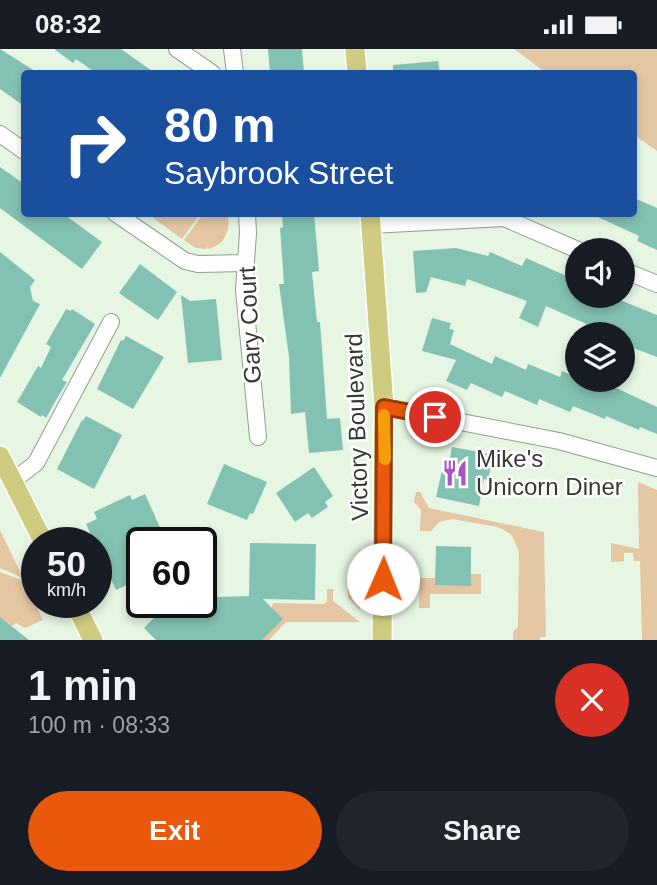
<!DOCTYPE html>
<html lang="en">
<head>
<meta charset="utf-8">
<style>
  :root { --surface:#171b24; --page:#20242c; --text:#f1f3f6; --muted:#9ea1a6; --accent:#ea580c }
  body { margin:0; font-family:Helvetica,sans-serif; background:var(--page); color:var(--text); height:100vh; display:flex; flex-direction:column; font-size:26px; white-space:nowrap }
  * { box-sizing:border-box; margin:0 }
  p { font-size:23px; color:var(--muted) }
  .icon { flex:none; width:38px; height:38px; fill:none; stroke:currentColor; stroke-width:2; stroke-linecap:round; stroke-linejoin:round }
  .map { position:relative; height:591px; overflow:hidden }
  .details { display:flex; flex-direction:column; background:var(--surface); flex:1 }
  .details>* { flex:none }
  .banner { position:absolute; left:21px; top:21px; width:616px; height:147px; border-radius:7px; box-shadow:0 4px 10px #0003; background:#1a4fa0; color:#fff; overflow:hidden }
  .buttons { position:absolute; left:565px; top:189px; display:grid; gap:14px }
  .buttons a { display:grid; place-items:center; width:70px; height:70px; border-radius:50%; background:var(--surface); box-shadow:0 4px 10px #0003; font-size:35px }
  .speed { position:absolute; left:21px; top:478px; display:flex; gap:14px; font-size:35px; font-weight:700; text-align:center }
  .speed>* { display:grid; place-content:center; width:91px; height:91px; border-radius:50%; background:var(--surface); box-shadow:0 4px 10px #0003; line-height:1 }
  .speed small { font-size:18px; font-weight:400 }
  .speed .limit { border:4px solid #111; border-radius:10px; background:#fff; color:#111 }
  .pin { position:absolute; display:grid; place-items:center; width:60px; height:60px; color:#fff; margin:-30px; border:4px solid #fff; border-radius:50%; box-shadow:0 2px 7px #0007 }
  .me { position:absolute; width:77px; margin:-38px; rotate:1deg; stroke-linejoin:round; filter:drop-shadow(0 0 5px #0008) }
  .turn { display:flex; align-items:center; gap:24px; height:147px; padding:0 28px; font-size:32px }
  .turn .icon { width:91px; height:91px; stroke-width:2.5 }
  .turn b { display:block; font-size:49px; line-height:60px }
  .round { display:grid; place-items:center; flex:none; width:74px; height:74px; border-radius:37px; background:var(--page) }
  .headline { display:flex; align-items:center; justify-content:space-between; height:119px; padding:0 28px }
  h1 { font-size:42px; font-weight:600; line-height:52px }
  .action { display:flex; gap:14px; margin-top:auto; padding:14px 28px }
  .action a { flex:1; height:80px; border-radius:42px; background:var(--accent); color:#fff; font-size:28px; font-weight:600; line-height:80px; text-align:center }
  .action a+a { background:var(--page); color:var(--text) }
  .status { display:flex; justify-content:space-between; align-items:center; height:49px; padding:0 35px; background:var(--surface); direction:ltr }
  .status svg { height:19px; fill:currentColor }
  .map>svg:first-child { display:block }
  .green { fill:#e4c6a2 }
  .building { fill:#83c2b2 }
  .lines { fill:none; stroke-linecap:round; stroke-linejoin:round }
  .minor-casing { stroke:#909f8e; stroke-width:18 }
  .major-casing { stroke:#fff; stroke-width:22 }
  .minor { stroke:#fff; stroke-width:16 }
  .major { stroke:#cfcb81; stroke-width:19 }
  .route-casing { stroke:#983908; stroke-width:18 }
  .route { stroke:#ea580c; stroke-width:12 }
  .slow { stroke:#f59e0b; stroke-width:12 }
  .labels { text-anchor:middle; stroke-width:5; stroke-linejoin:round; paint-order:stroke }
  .street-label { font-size:24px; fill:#333a32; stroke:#fff }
  .poi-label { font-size:24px; fill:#333a32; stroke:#fff; text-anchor:start }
</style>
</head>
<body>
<div class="status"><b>08:32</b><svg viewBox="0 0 49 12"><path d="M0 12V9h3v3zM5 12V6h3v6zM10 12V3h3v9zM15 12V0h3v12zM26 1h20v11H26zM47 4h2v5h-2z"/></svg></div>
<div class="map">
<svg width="657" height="591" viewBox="0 0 657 591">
  <rect width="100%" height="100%" fill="#e6f6e3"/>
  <path class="green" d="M514,0H657V102L634,86V24H546Z
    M148,165V164L200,165L182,190Z
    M203,165H228C230,182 226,195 208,200L207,197L206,200L196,199L184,191Z
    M638,433L657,441V591H642L640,512H634L633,504H624V512L611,513V494L639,500Z
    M416,443H420L429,459L544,483L546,588H540V591H513V583L518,578L519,502L511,485L498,478L452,470L439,473L431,482H420L421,461L414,453Z
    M0,481L23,529L0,519Z
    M0,523L24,532L43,571L25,579L16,574L12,577L0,568Z
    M348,525H360V561L348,549Z
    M471,525H481V545H430V559H419L420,529H435V536H447Z
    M327,540H333V552L360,573H286L269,591H262L273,554L324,555L327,552Z"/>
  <path class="building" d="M0,0L38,24H24V57L0,40Z
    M54,0H121L155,24H96L76,10L73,14Z
    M268,0H302L304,24H270Z
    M438,12L440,24H393V16Z
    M0,118L24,135V164H62L102,193L82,220L0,159Z
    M634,149L657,159V201L637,192L639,187L589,164H634Z
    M282,164H314L319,222L312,223L317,273H320L327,370L340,369L343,401L309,404L305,363L291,365L289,308L279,235H284L280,179L283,178Z
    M456,199L488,207L490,203L522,217L526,209L578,232V247H610L657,266V308L623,295V285H609L546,257L538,278L519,269L527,252L467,230L465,237L431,228L426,243L416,244L413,202Z
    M0,203L35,231L30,238L33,252L40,255L0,329Z
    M140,215L177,243L158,271L119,244Z
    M181,246L190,252L216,250L222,311L188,314Z
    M66,260L71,262L72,260L95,275L62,331L67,333L56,351L46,369L42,366L41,368L17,353L38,317L41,319L51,298L46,295Z
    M432,269L451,274L449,280L454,281L450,295L492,315L495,307L526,321L528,315L560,328L562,322L594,336L596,331H599L657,358V385L640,378L639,381L606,367L605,370L573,357L570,363L539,350L537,356L505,342L502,348L471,334L467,341L446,332L456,311L422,302Z
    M126,287L164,308L133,360L97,340L121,291L123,292Z
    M86,367L122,386L94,440L57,420L82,371L83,372Z
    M452,398L490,405L488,411L492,412L488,431L484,430L479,457L436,448L444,413L449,415Z
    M224,415L267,433L253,465L250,464L247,471L207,455Z
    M314,418L333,447L325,453L328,458L312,469L308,464L295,473L276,444Z
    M145,445L167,494H142V529L116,541L86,475L97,470L94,463L130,446L132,451Z
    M250,494L316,495L315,551L263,550L283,570L262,591H156L144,579L170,553H201V533L218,548L249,547Z
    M436,497L471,498V537L435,536Z
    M0,568L29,591H0Z"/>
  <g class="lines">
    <g class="minor-casing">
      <path id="minor" d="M177,0L212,24
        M232,0L235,24
        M0,85L24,102
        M115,164L185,212L198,215L246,214
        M247,164L248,184L244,241L258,388
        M371,176L504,169L578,201
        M623,221L657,235
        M384,358L559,392L657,419
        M14,431L36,414L111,273"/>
    </g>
    <g class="major-casing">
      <path id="major" d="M355,0L357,24
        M370,164L384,358L382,591
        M0,407L44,494
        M74,553L93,591"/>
    </g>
    <use href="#minor" class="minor"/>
    <use href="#major" class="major"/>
  </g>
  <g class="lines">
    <g class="route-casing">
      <path id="route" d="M383,530L384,358L435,368"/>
    </g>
    <use href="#route" class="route"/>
    <path class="slow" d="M384,366L385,410"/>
  </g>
  <defs>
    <g id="restaurant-bare" transform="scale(2.1)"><path d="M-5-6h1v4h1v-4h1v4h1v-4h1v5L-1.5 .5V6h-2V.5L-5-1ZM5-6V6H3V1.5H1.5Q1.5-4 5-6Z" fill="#a754c4" stroke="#fff" stroke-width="2.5" paint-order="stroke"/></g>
  </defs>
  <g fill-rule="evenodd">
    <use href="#restaurant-bare" x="455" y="424"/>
  </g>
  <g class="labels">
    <g class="street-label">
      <text transform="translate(250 276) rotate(-93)" y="8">Gary Court</text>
      <text transform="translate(357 378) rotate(-92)" y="8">Victory Boulevard</text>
    </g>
    <g class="poi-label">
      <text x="476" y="418">Mike's<tspan x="476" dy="28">Unicorn Diner</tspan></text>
    </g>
  </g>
</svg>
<div class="buttons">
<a><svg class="icon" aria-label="sound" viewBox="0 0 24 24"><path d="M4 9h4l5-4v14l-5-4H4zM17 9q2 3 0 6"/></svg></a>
<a><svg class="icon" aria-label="layers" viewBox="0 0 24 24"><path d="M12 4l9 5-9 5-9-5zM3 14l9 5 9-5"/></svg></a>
</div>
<div class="speed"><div>50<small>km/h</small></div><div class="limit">60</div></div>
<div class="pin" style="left:435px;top:368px;background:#d93025"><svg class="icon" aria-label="arrive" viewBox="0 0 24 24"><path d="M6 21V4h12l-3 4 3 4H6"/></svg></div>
<svg class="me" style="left:383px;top:530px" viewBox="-20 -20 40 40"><circle r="19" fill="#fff"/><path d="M0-13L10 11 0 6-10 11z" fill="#ea580c"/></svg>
<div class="banner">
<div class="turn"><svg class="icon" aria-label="right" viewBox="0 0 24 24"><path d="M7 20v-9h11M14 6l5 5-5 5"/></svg><div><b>80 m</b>Saybrook Street</div></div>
</div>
</div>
<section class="details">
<div class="headline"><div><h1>1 min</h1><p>100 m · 08:33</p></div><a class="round" style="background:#d93025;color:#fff"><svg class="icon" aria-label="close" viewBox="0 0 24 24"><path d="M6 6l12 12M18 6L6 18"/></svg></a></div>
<div class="action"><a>Exit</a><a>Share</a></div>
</section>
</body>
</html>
